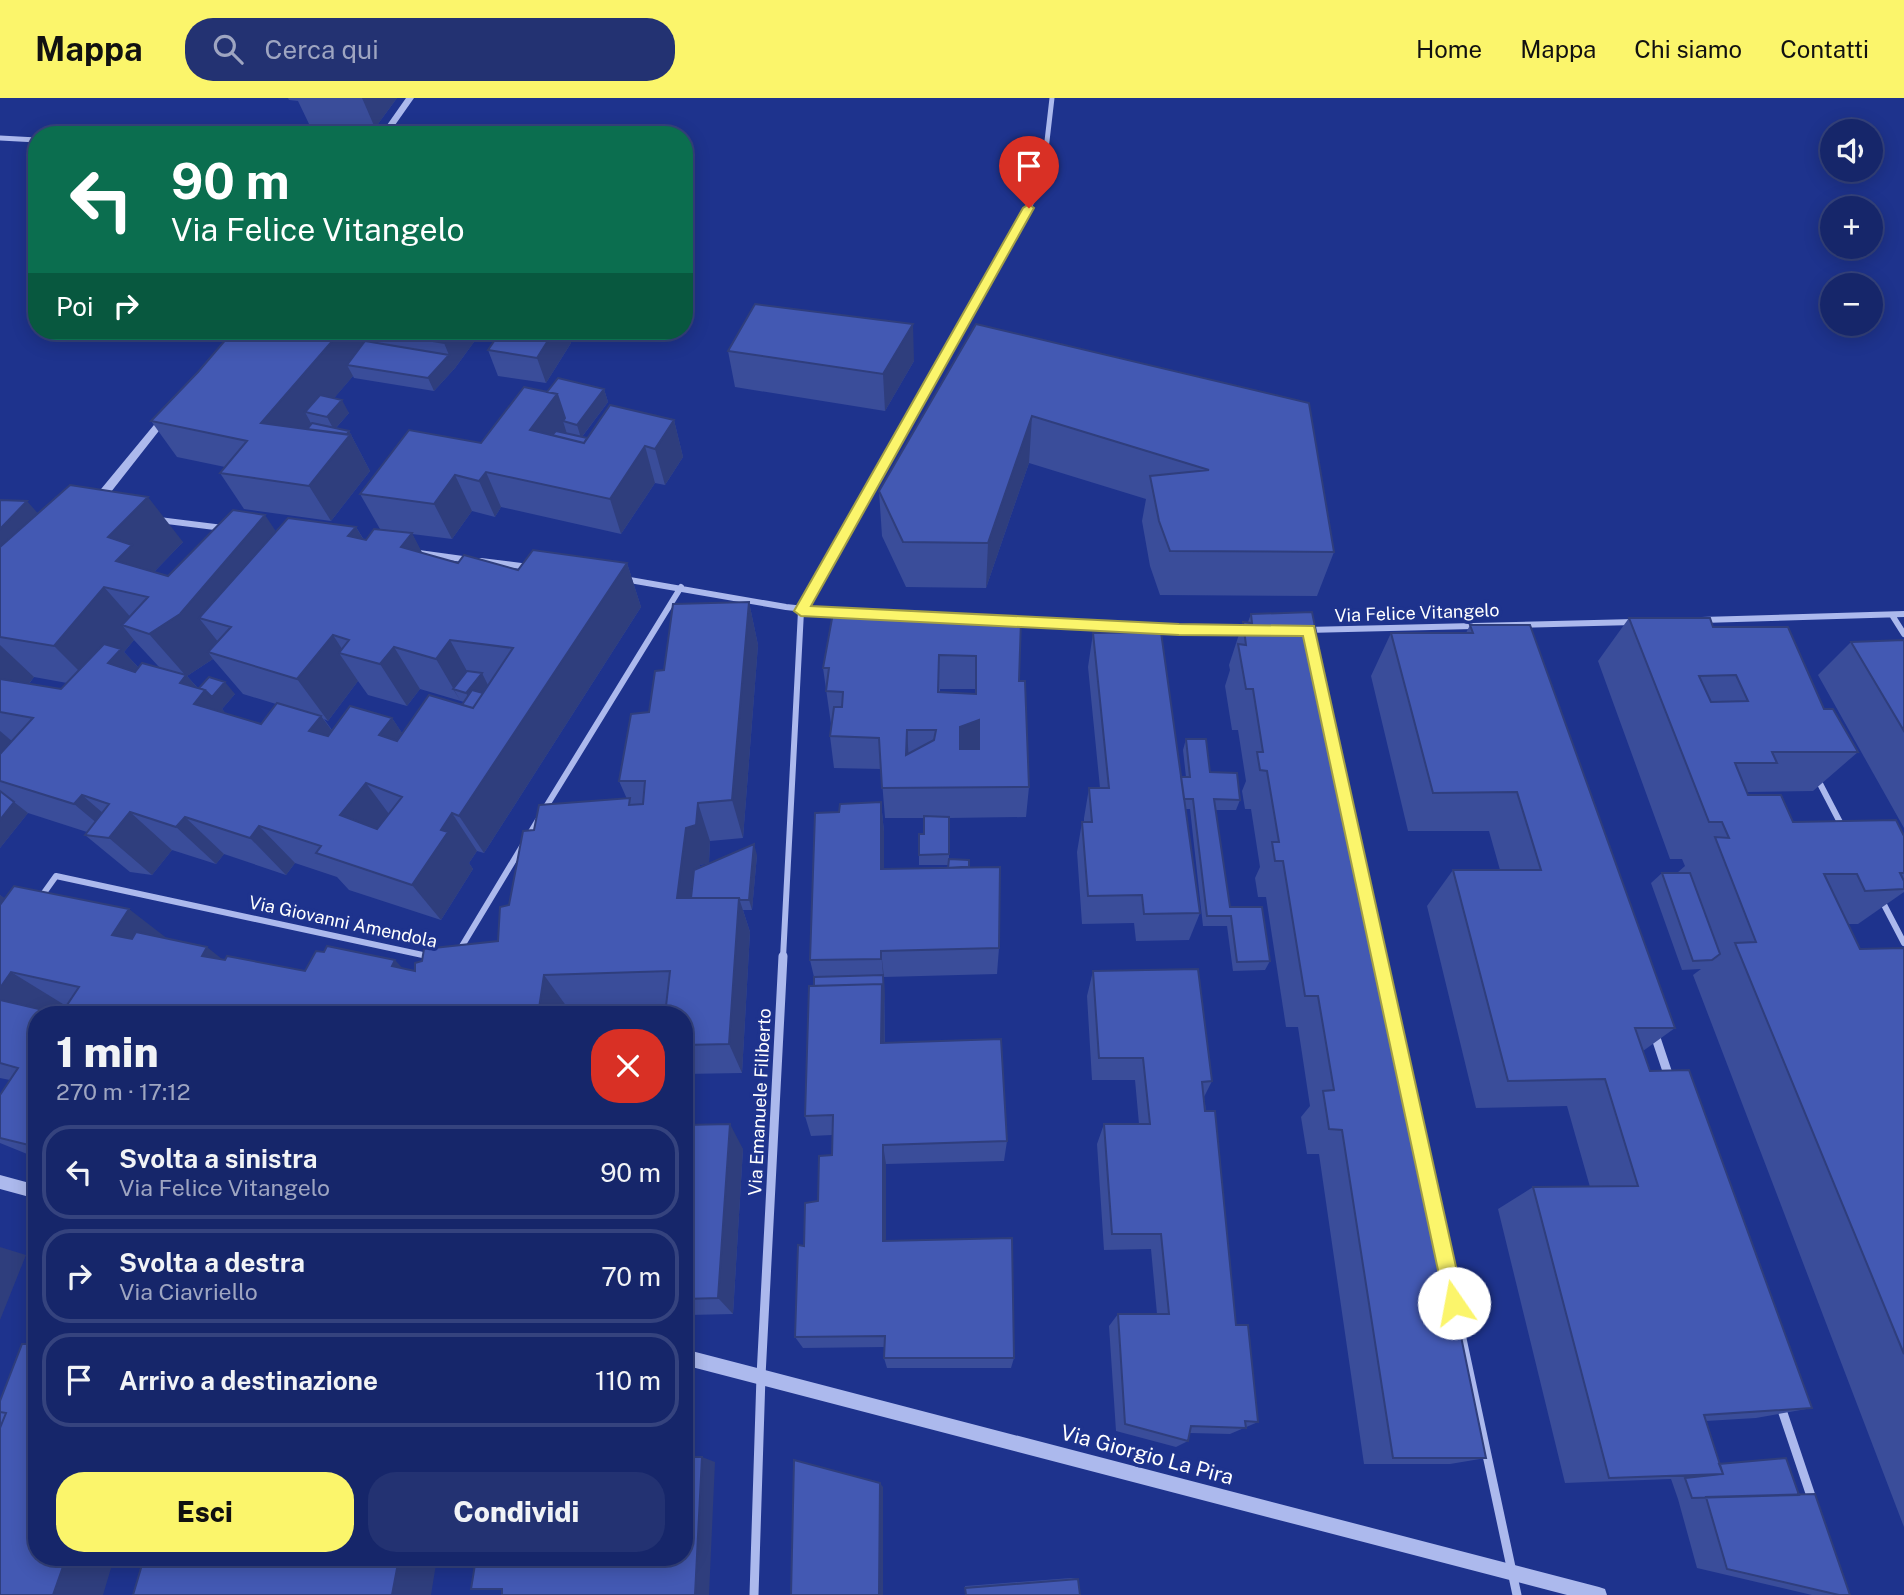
<!DOCTYPE html>
<html lang="it">
<head>
<meta charset="utf-8">
<style>
  :root { --surface:#16266a; --page:#233272; --text:#f1f3f6; --muted:#9ea5c1; --line:#35437e; --accent:#fbf56b }
  body { margin:0; font-family:"Public Sans",sans-serif; background:var(--page); color:var(--text); height:100vh; display:flex; flex-direction:column; font-size:26px; white-space:nowrap }
  * { box-sizing:border-box; margin:0 }
  p { font-size:23px; color:var(--muted) }
  .icon { flex:none; width:38px; height:38px; fill:none; stroke:currentColor; stroke-width:2; stroke-linecap:round; stroke-linejoin:round }
  .map { position:relative; flex:1; overflow:hidden }
  .details { position:absolute; left:28px; top:908px; width:665px; height:560px; display:flex; flex-direction:column; background:var(--surface); border-radius:28px; box-shadow:0 4px 18px #0003,0 0 0 2px var(--line) }
  .details>* { flex:none }
  .banner { position:absolute; left:28px; top:28px; width:665px; height:214px; border-radius:28px; box-shadow:0 4px 18px #0003,0 0 0 2px var(--line); background:#0b6e4f; color:#fff; overflow:hidden }
  .buttons { position:absolute; left:1820px; top:21px; display:grid; gap:14px }
  .buttons a { display:grid; place-items:center; width:63px; height:63px; border-radius:50%; background:var(--surface); box-shadow:0 4px 18px #0003,0 0 0 2px var(--line); font-size:35px }
  .pin { position:absolute; display:grid; place-items:center; width:60px; height:60px; color:#fff; margin:-72px -30px; border-radius:50% 50% 50% 0; rotate:-45deg; box-shadow:0 0 7px #0007 }
  .pin .icon { rotate:45deg }
  .me { position:absolute; width:77px; margin:-38px; rotate:348deg; stroke-linejoin:round; filter:drop-shadow(0 0 5px #0008) }
  .turn { display:flex; align-items:center; gap:24px; height:147px; padding:0 28px; font-size:32px }
  .turn .icon { width:91px; height:91px; stroke-width:2.5 }
  .turn b { display:block; font-size:49px; line-height:60px }
  .then { display:flex; align-items:center; height:66px; padding:0 28px; background:#0003; gap:14px; font-size:26px }
  .round { display:grid; place-items:center; flex:none; width:74px; height:74px; border-radius:28px; background:var(--page) }
  .summary { display:flex; align-items:center; justify-content:space-between; height:119px; padding:0 28px }
  h1 { font-size:42px; font-weight:800; line-height:52px }
  .primary-button { display:flex; gap:14px; margin-top:auto; padding:14px 28px }
  .primary-button a { flex:1; height:80px; border-radius:28px; background:var(--accent); color:#111; font-size:28px; font-weight:800; line-height:80px; text-align:center }
  .primary-button a+a { background:var(--page); color:var(--text) }
  ul { padding:0; list-style:none }
  li { display:flex; align-items:center; gap:21px; height:94px; margin:0 14px 10px; padding:0 14px; border:4px solid var(--line); border-radius:28px }
  li div { flex:1 }
  li b { display:block; font-size:26px }
  li em { font-style:normal }
  header { display:flex; align-items:center; gap:42px; box-sizing:border-box; height:98px; padding:0 35px; background:var(--accent); color:#111 }
  header strong { font-size:33px }
  nav { display:flex; gap:38px; margin-inline-start:auto; font-size:24px }
  .search { width:490px; height:63px; background:var(--page); display:flex; align-items:center; gap:18px; box-sizing:border-box; padding:0 24px; border-radius:28px; color:var(--muted); font-size:26px }
  .map>svg:first-child { display:block }
  .lines { fill:none; stroke-linecap:round; stroke-linejoin:round }
  .minor-far2 { stroke:#acb9ed; stroke-width:5 }
  .minor-far1 { stroke:#acb9ed; stroke-width:6 }
  .minor { stroke:#acb9ed; stroke-width:9 }
  .tertiary { fill:#acb9ed; fill-rule:evenodd }
  .wall { fill:#3a4d9a; fill-rule:evenodd }
  .shaded-wall { fill:#2f3e7d }
  .building { fill:#4359b3; stroke:#2f3e7d; stroke-width:2; fill-rule:evenodd }
  .route { fill:#fbf56b; stroke:#a39f46; stroke-width:2 }
  .labels { text-anchor:middle; stroke-width:7; stroke-linejoin:round; paint-order:stroke }
  .street-label { font-size:18px; fill:#fff; stroke:#1e338d }
  .near-street-label { font-size:21px; fill:#fff; stroke:#1e338d }
</style>
</head>
<body>
<header>
<strong>Mappa</strong>
<div class="search"><svg class="icon" aria-label="search" viewBox="0 0 24 24"><circle cx="10" cy="10" r="6"/><path d="M15 15l6 6"/></svg>Cerca qui</div>
<nav><a>Home</a><a>Mappa</a><a>Chi siamo</a><a>Contatti</a></nav>
</header>
<div class="map">
<svg width="1904" height="1497" viewBox="0 0 1904 1497">
  <rect width="100%" height="100%" fill="#1e338d"/>
  <g class="lines">
    <path class="minor-far2" d="M0,40L37,42
      M880,373L1042,86L1052,0"/>
    <path class="minor-far1" d="M159,422L223,430
      M419,455L470,462
      M481,463L529,469
      M624,481L786,509L840,515
      M1892,517L1904,536
      M1702,522L1904,516
      M1013,523L1249,532
      M1306,532L1634,524
      M1816,678L1843,730
      M544,712L681,489
      M41,799L56,778L432,859
      M1880,799L1904,845
      M459,853L538,722
      M783,860L801,513L881,371"/>
    <path class="minor" d="M429,858L432,859
      M1654,934L1669,979
      M1443,1152L1517,1497
      M1781,1309L1813,1404
      M754,1497L761,1278L783,858"/>
    <path class="tertiary" d="M406,0H414L388,37H380Z
      M166,315L171,318L169,320L100,408H92V402L163,316Z
      M0,1077L37,1087V1101L0,1091Z
      M684,1251L1599,1489L1605,1491L1607,1497H1567L684,1267Z"/>
  </g>
  <path class="wall" d="M288,0H397L375,30L310,28L298,3L289,2Z
    M976,226L1309,305L1334,454L1317,498L1160,497L1150,468L1142,423L1146,401L1029,365L986,490L906,489L882,438L879,393Z
    M233,233H482L455,270L434,293L354,280L353,278L334,300L349,315L336,330L349,333L370,373L331,423L244,411L220,375L225,369L177,359L151,323L198,274Z
    M501,233H567L571,245L546,285L498,278L488,252Z
    M728,253L914,263L885,313L735,289Z
    M604,291L608,304L582,339L587,340L674,322L683,359L665,387L655,385L621,436L501,409L495,419L472,413L452,441L412,436L422,455L458,465L518,472L627,465L641,509L484,755L477,753L469,765L473,771L441,822L349,792L337,779L295,765L286,777L224,756L216,766L172,752L152,777L130,774L85,737L87,734L28,715L0,750V402L38,415L183,444L154,474L168,478L276,433L356,429L364,442H366L400,434L380,431L360,396L481,345L547,294ZM134,542L160,570H139L124,554ZM213,561L243,596L276,606L261,626L226,616L222,611L235,596L197,589L187,578ZM34,579L67,585L61,591L29,586ZM358,583L368,597L407,608L420,591L464,604L462,607L402,635L392,620L332,632L324,621L328,623Z
    M749,504L758,547L743,740L710,743L709,765L700,767L699,770L757,757L752,812H743L750,834L742,975L684,976V917L666,906L567,909L37,917V1060L0,1045V997L10,982L0,980V797L5,801L167,841L224,862L305,873L403,870L415,873L498,843L509,807L534,732L627,701L619,683L649,614L664,572ZM63,906L67,907L61,916L57,915Z
    M1251,516L1486,1360L1450,1366H1364L1319,1056H1307L1301,1019L1310,1008L1298,929H1286L1266,799H1258L1255,780L1260,769L1251,711H1245L1242,693L1246,683L1238,632H1232L1225,588L1230,572L1229,567L1243,524H1248Z
    M1629,520L1713,529L1824,611L1858,654L1813,693L1747,694L1748,697L1793,724L1904,738V794L1858,826H1848L1860,851L1904,850V1429L1693,877L1701,871L1682,872L1651,785L1662,775H1677L1685,768L1682,761H1670L1598,563Z
    M1021,522L1019,583L1029,689L1026,719L949,720V761L969,769L999,850L997,876L884,879L885,944L1007,1043L1004,1063L886,1066V1143L1014,1260L1011,1270H887L884,1260V1249L803,1250L795,1239L804,1148L832,1057V1037L811,1038L805,1018L814,879L810,862L839,714L881,704L884,734V771L948,770V767H919V757L924,736V720H885L881,671L834,670L830,638L831,626L823,570ZM940,591H975V596L940,595Z
    M1470,527L1675,930L1643,953L1650,973L1812,1310L1756,1320L1706,1323L1719,1366L1799,1397L1850,1497H1812L1697,1470L1678,1401L1671,1381L1565,1385L1498,1111L1533,1089H1590L1567,1008L1476,1010L1427,808L1453,772H1500L1489,733H1408L1371,578L1391,535H1466Z
    M1093,535L1181,679H1186L1183,652L1186,641L1210,674L1240,702L1236,712H1215L1230,809L1270,863L1265,872L1233,873L1227,828H1203L1190,711H1186L1200,815L1189,842L1136,843L1134,825L1082,826L1077,754L1082,724H1084V720L1089,690H1100L1088,569Z
    M1904,542V730L1818,577L1851,544Z
    M1093,873L1212,983L1204,999L1236,1227L1258,1324L1230,1336L1190,1335L1188,1343L1176,1349L1116,1333L1109,1228L1118,1216H1157L1151,1151L1104,1152L1097,1046L1104,1026H1139L1135,982H1092L1087,898Z
    M684,1027L743,1051L733,1216L689,1217L684,1213Z
    M1071,1480L1078,1481L1080,1497H965V1488Z"/>
  <path class="shaded-wall" d="M362,0H397L375,30Z
    M913,226L914,263L885,313L883,276Z
    M340,233H360L371,256L347,267L353,278L319,318L305,314L312,327L292,351L261,325Z
    M453,233H482L455,270L434,293L428,280L449,257L444,245Z
    M554,233H567L571,245L546,285L537,260Z
    M604,291L608,304L581,340L577,327Z
    M557,296L566,324L563,323L567,336L551,358L530,332Z
    M342,302L349,315L334,332L327,319Z
    M1032,318L1029,365L986,490L988,445Z
    M674,322L683,359L665,387L655,351Z
    M349,333L370,373L331,423L309,388Z
    M645,348L655,385L621,436L610,401Z
    M486,374L501,409L495,419L479,383Z
    M455,377L472,413L452,441L434,406Z
    M148,399L183,444L154,474L116,463L108,439Z
    M27,403L49,428L0,480V431Z
    M265,417L295,462L199,520L223,550L213,556L180,516Z
    M356,429L382,473L348,438Z
    M412,435L435,480L401,449Z
    M627,465L641,509L484,755L459,718Z
    M104,489L142,532L122,527L134,542L124,554L160,593L96,590L54,548Z
    M749,504L758,547L743,740L732,702Z
    M180,516L213,556L208,554L213,561L187,578L202,595L205,592L225,584L235,596L222,611L241,633L194,606L180,585L186,578L149,536Z
    M333,537L346,557L339,555L358,583L328,623L297,581Z
    M450,542L473,584L453,591L460,602L436,561Z
    M0,547L34,579L6,615L0,612Z
    M394,549L420,591L407,608L380,566Z
    M482,575L488,587L473,607L466,595Z
    M321,618L351,658L309,633Z
    M392,620L419,660L379,637Z
    M979,622L978,654L960,661V629Z
    M907,632L909,664L906,657Z
    M0,633L19,649L0,683Z
    M366,685L395,724L371,755L340,717Z
    M82,697L118,728L130,714L172,752L152,777L109,740L111,737L74,706Z
    M14,704L28,715L0,750V722Z
    M881,704L884,734V799L881,771Z
    M698,705L710,743L709,765L700,767L695,803L677,800L686,730Z
    M452,715L477,753L469,765L473,771L441,822L412,787L441,732Z
    M185,719L224,756L216,766L176,729Z
    M259,728L295,765L286,777L250,740Z
    M754,746L757,757L752,812L749,802Z
    M0,797L9,803L0,815Z
    M739,800L750,834L742,975L729,946Z
    M129,811L173,845L158,870L112,837Z
    M207,849L248,882L202,858Z
    M881,853L884,879L885,967L881,945L883,877Z
    M395,862L425,894L392,868Z
    M11,874L63,906L55,917L0,905V890Z
    M544,877L567,909L565,917H538Z
    M730,1026L743,1051L733,1216L718,1200Z
    M883,1047L886,1066V1158L883,1143Z
    M0,1149L26,1157L0,1222Z
    M702,1359L715,1364L709,1497H695Z
    M880,1385L883,1389V1497H879Z
    M66,1460H114L103,1497H53Z
    M399,1460H437L431,1497H392Z"/>
  <path class="building" d="M755,206L913,226L883,276L728,253Z
    M976,226L1309,305L1334,454L1170,453L1159,423L1150,378L1209,372L1032,318L988,445L903,444L879,393Z
    M233,233H341L261,325L350,337L309,388L220,375L247,343L151,323L198,274Z
    M373,233H453L444,245Z
    M501,233H554L537,260L488,252Z
    M365,243L449,257L428,280L347,267Z
    M558,280L604,291L577,327L563,323L565,320L557,296L547,294Z
    M524,289L557,296L530,332L584,345L610,307L674,322L655,351L645,348L610,401L486,374L479,383L455,377L434,406L360,396L409,332L481,345Z
    M320,297L342,302L327,319L305,314Z
    M312,325L349,333L347,336L307,331Z
    M556,333L587,340L584,345L552,337Z
    M70,387L148,399L108,439L132,447L116,463L168,478L233,412L265,417L180,516L149,536L122,527L148,499L104,489L54,548L0,539V449Z
    M0,402L27,403L0,431Z
    M288,420L356,429L348,438L366,442L374,431L412,435L401,449L458,465L464,457L518,472L533,452L627,465L459,718L452,715L441,732L448,734L412,787L316,755L321,748L259,728L250,740L185,719L176,729L130,714L109,740L85,737L109,706L82,697L74,706L0,683V656L33,620L0,614V581L61,591L104,546L121,551L108,565L135,574L142,565L186,577L180,585L205,592L194,606L261,626L277,605L321,618L309,633L328,638L350,608L392,620L379,637L397,643L429,597L473,610L513,550L450,542L436,561L394,549L380,566L339,555L349,542L333,537L297,581L208,554L231,529L199,520ZM366,685L402,699L377,731L340,717Z
    M749,504L732,702L698,705L696,727L686,730L677,800H739L729,946L684,947V917H665L670,873L544,877L538,917H37V1049L0,1040V997L18,970L0,965V902L61,916L79,889L11,874L0,890V807L14,788L129,811L112,837L132,841L136,834L207,849L202,858L225,862L227,858L305,873L316,853L324,854L327,848L395,862L392,868L415,873V865L422,863L424,851L498,843L500,809L509,807L523,733L534,732L539,707L630,700L629,707L643,706L645,683H619L631,616L649,614L655,573L664,572L673,506Z
    M1312,514L1486,1360H1393L1342,1032L1329,1031L1323,993L1334,992L1318,898H1305L1283,763H1275L1272,744H1279L1267,673L1260,672L1257,654H1263L1253,591H1246L1238,546L1246,547L1243,524L1252,525L1251,516Z
    M833,515L1021,522L1019,583H1025L1029,689L882,690L879,640L830,638L834,609H842L843,594L826,593L829,570H823ZM939,557L976,558V596L938,594ZM979,622V651H960V629ZM907,632H936L934,642L906,657Z
    M1629,520H1710L1713,529H1788L1824,611H1833L1858,654H1772L1777,665H1735L1748,697H1781L1793,724L1896,722L1904,738V775H1900L1904,783V791L1865,793L1857,776H1824L1860,851L1904,850V1256L1735,845L1756,844L1715,739L1729,740L1722,724H1709ZM1736,577L1748,603L1711,604L1699,578Z
    M1470,527H1530L1675,930H1635L1650,973L1689,972L1812,1310L1704,1317L1723,1376L1609,1380L1533,1089L1638,1088L1605,981L1508,983L1453,772H1541L1517,694L1433,695L1391,535H1473Z
    M1161,534L1200,815L1144,816L1142,797L1088,798L1082,724H1092L1089,690H1109L1093,535Z
    M1904,542V633L1851,544Z
    M467,573L482,575L466,595L453,591Z
    M209,579L225,584L212,599L205,592L199,590Z
    M472,592L483,595L473,610L462,607Z
    M1186,641H1206L1210,674L1237,675L1240,702L1214,701L1230,809H1262L1270,863L1237,864L1231,818H1207L1193,701H1184L1181,679H1190Z
    M0,693L14,704L0,722Z
    M881,704V771L1000,769L999,850L881,853V861L810,862L815,715L839,714L840,706Z
    M924,718L949,719V756L919,757V736H924Z
    M754,746L749,802H740L739,800H691L694,772Z
    M949,761L969,762V769L948,770Z
    M1662,775H1690L1720,856L1712,862L1693,863Z
    M1198,871L1212,983L1202,984L1205,1013H1215L1236,1227H1248L1258,1324L1245,1323L1246,1330L1191,1328L1188,1343L1125,1326L1118,1216H1169L1161,1136H1112L1104,1026H1150L1143,960H1099L1093,873Z
    M883,877L884,902L882,886L814,888V879Z
    M882,886L881,945L1001,941L1007,1043L883,1047V1143L1012,1140L1014,1260H884L885,1238L795,1239L798,1147L804,1148L805,1105L818,1103L819,1058L832,1057L833,1017L805,1018L809,888Z
    M730,1026L718,1200L684,1201V1027Z
    M22,1246H37V1460H66L53,1497H0V1330L6,1315L0,1314V1303Z
    M0,1314L6,1315L0,1330Z
    M684,1359H702L695,1497H502V1491H471L476,1460H684Z
    M1786,1360L1799,1397L1692,1400L1685,1380L1723,1376L1719,1366Z
    M794,1362L880,1385L879,1497H791Z
    M1815,1396L1850,1497H1839L1727,1471L1706,1399Z
    M144,1460H399L392,1497H133Z
    M1078,1481L1080,1497H966L965,1490Z"/>
  <path class="route" d="M1029,106L1034,110L811,508L1179,526L1314,528L1464,1205L1461,1212L1454,1215L1447,1212L1445,1205L1303,538L1179,537L801,518L794,513L1023,110Z"/>
  <g class="labels">
    <g class="street-label">
      <text transform="translate(1417 515) rotate(-2)" y="6">Via Felice Vitangelo</text>
      <text transform="translate(343 824) rotate(12)" y="6">Via Giovanni Amendola</text>
      <text transform="translate(760 1004) rotate(-87)" y="6">Via Emanuele Filiberto</text>
    </g>
    <g class="near-street-label">
      <text transform="translate(1147 1357) rotate(15)" y="7">Via Giorgio La Pira</text>
    </g>
  </g>
</svg>
<div class="buttons">
<a><svg class="icon" aria-label="sound" viewBox="0 0 24 24"><path d="M4 9h4l5-4v14l-5-4H4zM17 9q2 3 0 6"/></svg></a>
<a>+</a>
<a>−</a>
</div>
<div class="pin" style="left:1029px;top:110px;background:#d93025"><svg class="icon" aria-label="arrive" viewBox="0 0 24 24"><path d="M6 21V4h12l-3 4 3 4H6"/></svg></div>
<svg class="me" style="left:1454px;top:1205px" viewBox="-20 -20 40 40"><circle r="19" fill="#fff"/><path d="M0-13L10 11 0 6-10 11z" fill="#fbf56b"/></svg>
<div class="banner">
<div class="turn"><svg class="icon" aria-label="left" viewBox="0 0 24 24"><path d="M17 20v-9H6M10 6l-5 5 5 5"/></svg><div><b>90 m</b>Via Felice Vitangelo</div></div>
<div class="then">Poi<svg class="icon" aria-label="right" viewBox="0 0 24 24"><path d="M7 20v-9h11M14 6l5 5-5 5"/></svg></div>
</div>
<section class="details">
<div class="summary"><div><h1>1 min</h1><p>270 m · 17:12</p></div><a class="round" style="background:#d93025;color:#fff"><svg class="icon" aria-label="close" viewBox="0 0 24 24"><path d="M6 6l12 12M18 6L6 18"/></svg></a></div>
<ul>
<li><svg class="icon" aria-label="left" viewBox="0 0 24 24"><path d="M17 20v-9H6M10 6l-5 5 5 5"/></svg><div><b>Svolta a sinistra</b><p>Via Felice Vitangelo</p></div><em>90 m</em></li>
<li><svg class="icon" aria-label="right" viewBox="0 0 24 24"><path d="M7 20v-9h11M14 6l5 5-5 5"/></svg><div><b>Svolta a destra</b><p>Via Ciavriello</p></div><em>70 m</em></li>
<li><svg class="icon" aria-label="arrive" viewBox="0 0 24 24"><path d="M6 21V4h12l-3 4 3 4H6"/></svg><div><b>Arrivo a destinazione</b></div><em>110 m</em></li>
</ul>
<div class="primary-button"><a>Esci</a><a>Condividi</a></div>
</section>
</div>
</body>
</html>
